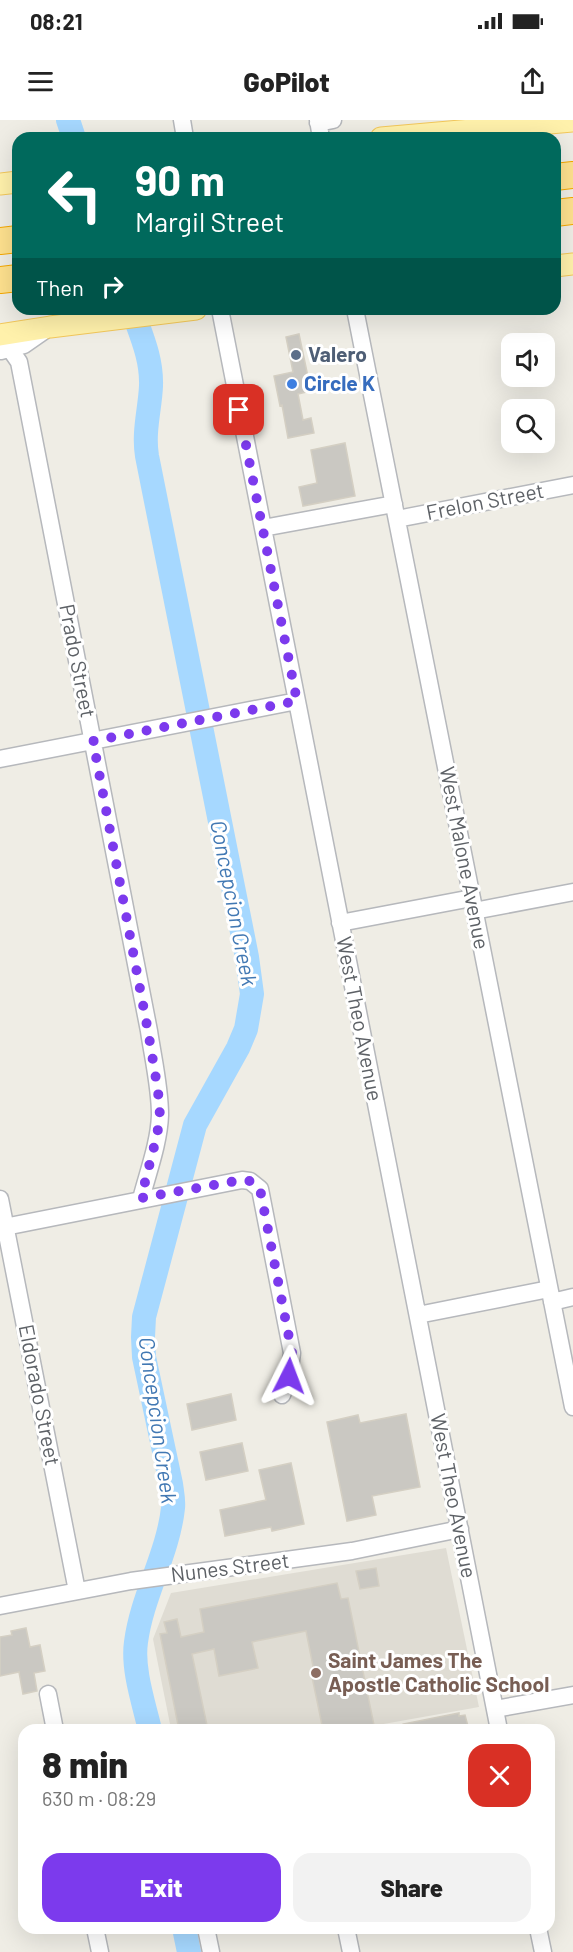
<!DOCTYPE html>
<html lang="en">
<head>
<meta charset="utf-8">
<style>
  :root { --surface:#fff; --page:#f2f2f2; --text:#222; --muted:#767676; --accent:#7c3aed }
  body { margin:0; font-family:Barlow,sans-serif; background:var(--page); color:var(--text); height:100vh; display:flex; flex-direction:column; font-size:22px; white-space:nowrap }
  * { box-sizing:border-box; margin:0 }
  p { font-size:20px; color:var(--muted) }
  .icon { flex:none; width:33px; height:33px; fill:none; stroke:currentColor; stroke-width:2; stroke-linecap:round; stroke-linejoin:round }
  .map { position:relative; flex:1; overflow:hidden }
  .details { position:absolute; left:18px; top:1604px; width:537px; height:210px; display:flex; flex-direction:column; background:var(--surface); border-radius:18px; box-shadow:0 6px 24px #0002 }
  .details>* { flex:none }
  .guide { position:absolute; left:12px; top:12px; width:549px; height:183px; border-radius:18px; box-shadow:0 6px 24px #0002; background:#00695c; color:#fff; overflow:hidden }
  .tools { position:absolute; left:501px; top:213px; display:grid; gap:12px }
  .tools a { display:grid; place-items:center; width:54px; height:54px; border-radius:12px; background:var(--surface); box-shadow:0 6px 24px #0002; font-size:30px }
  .pin { position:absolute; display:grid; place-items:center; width:51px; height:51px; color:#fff; margin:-26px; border-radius:12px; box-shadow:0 3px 9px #0006 }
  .me { position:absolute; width:66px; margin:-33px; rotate:3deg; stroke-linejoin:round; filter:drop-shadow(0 0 4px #0008) }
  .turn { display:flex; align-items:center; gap:21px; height:126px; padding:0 24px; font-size:27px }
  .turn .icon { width:78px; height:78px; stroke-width:2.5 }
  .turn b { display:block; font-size:42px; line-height:51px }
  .then { display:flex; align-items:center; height:57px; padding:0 24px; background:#0003; gap:12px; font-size:22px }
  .round { display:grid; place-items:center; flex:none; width:63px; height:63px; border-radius:18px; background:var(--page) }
  .overview { display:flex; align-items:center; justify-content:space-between; height:102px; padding:0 24px }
  h1 { font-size:36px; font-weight:800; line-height:45px }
  .cta { display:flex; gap:12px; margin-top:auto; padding:12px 24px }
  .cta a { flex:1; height:69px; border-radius:18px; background:var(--accent); color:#fff; font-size:24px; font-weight:800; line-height:69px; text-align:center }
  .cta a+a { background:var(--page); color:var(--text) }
  .status { display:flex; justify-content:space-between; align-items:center; height:42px; padding:0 30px; background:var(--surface); direction:ltr }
  .status svg { height:16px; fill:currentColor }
  header { display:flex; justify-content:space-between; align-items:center; height:78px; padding:0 24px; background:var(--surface); font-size:27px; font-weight:800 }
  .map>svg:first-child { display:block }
  .education { fill:#dfdcd3 }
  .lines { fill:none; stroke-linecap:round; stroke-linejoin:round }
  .river { stroke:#a6d8ff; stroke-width:24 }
  .building { fill:#cac8c2; stroke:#d4cfc3; stroke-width:1.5 }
  .minor-casing { stroke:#b6b8bc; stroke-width:19 }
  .major-casing { stroke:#f3c85b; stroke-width:23 }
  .highway-casing { stroke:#f5a800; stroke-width:28 }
  .minor { stroke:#fff; stroke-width:16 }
  .major { stroke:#fff1ab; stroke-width:21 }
  .highway { stroke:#fee18e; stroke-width:26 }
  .route { stroke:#7c3aed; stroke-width:10; stroke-dasharray:0 18 }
  .service-dot { fill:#5c6f8a; stroke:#fff; stroke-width:2 }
  .shop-dot { fill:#3f7fe0; stroke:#fff; stroke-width:2 }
  .education-dot { fill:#8d6e63; stroke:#fff; stroke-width:2 }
  .labels { text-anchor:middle; stroke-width:6; stroke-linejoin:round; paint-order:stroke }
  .service-label { font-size:21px; font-weight:bold; fill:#4e5e75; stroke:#fff; text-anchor:start }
  .shop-label { font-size:21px; font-weight:bold; fill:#366cbe; stroke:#fff; text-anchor:start }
  .street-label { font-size:21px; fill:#5d6166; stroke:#fff }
  .education-label { font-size:21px; font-weight:bold; fill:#785e54; stroke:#fff; text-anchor:start }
  .water-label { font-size:22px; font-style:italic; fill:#4178b3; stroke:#fff }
</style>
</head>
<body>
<div class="status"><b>08:21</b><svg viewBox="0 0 49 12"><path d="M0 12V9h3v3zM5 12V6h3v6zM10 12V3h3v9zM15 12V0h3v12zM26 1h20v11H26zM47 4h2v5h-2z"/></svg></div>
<header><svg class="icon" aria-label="menu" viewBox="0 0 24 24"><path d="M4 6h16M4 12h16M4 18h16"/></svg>GoPilot<svg class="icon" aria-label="share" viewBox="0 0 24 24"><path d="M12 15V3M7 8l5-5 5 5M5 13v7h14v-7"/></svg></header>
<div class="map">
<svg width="573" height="1832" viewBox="0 0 573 1832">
  <rect width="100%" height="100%" fill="#efede5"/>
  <path class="education" d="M446,1428L479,1587L378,1605L379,1609H171L153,1519L171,1473Z"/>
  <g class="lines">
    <path class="river" d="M68,0L74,18
      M132,189C141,215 152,238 151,266C150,289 143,312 147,336L247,837L252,874L246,909L238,928L195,1005L144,1197L143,1217L144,1237L171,1364C172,1372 174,1380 173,1388C168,1434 142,1476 136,1522C132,1549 144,1584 150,1610
      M184,1808L189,1832"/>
  </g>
  <path class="building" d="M299,214L311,271L298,274L303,300L311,298L314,313L288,318L282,285L280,286L274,256L293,252L286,217Z
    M345,323L355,376L303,386L299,367L317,363L311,330Z
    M231,1274L236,1300L192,1310L187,1284Z
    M406,1294L420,1367L372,1376L376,1395L347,1401L327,1302L358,1295L360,1303Z
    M242,1323L248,1351L206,1360L200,1332Z
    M291,1343L304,1404L272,1411L271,1407L225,1416L220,1390L266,1380L259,1350Z
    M376,1448L379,1466L360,1469L356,1451Z
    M337,1463L341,1479L348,1478L375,1610H323L311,1552L314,1551L306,1511L252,1522L258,1548L219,1556L214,1529L192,1534L208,1610H179L160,1514L167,1513L164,1502L177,1499L181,1517L204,1512L200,1489Z
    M26,1508L30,1527L40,1525L45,1551L34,1553L37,1571L23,1574L19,1552L0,1556V1517L12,1515L11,1511Z
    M459,1593V1596L465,1595L469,1610H403V1604Z"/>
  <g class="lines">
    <g class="minor-casing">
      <path id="minor" d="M182,0L185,18
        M318,0L321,18
        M318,3L333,0
        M220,189L499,1610
        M355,189L573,1287
        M0,224L10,229L19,242L149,911C153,938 160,967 160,995C159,1023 148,1052 141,1079
        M1,231L24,225L47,209
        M397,399L573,365
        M263,408L394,384
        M0,639L297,581
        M474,791L573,772
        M340,803L472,778
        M0,1079L77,1471
        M0,1108L242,1060L250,1061L260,1069L292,1233L289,1256L282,1275
        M552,1182L573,1177
        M418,1195L549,1169
        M0,1486L131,1461L352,1431L460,1409
        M48,1574L55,1610
        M495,1589L573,1575
        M95,1808L100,1832
        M206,1808L211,1832
        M346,1808L351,1832
        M538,1808L543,1832"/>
    </g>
    <g class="major-casing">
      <path id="major" d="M381,18L573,1
        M0,64L18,62
        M555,146L573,144
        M0,215L50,207L196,189"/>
    </g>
    <g class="highway-casing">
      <path id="highway" d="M555,57L573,55
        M555,93L573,91
        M0,121L18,119
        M0,160L18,158"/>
    </g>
    <use href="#minor" class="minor"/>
    <use href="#major" class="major"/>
    <use href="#highway" class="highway"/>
  </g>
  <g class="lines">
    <path class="route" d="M239,290L297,581L93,621L148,911L158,971L160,996L157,1015L141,1078L242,1060L250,1061L260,1069L292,1233L289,1256"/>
  </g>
  <circle class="service-dot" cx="296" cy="235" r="6"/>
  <circle class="shop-dot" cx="292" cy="264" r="6"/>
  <circle class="education-dot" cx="316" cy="1553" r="6"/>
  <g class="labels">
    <g class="service-label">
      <text x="308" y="242">Valero</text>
    </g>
    <g class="shop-label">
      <text x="304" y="271">Circle K</text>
    </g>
    <g class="street-label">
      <text transform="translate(485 382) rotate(-11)" y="7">Frelon Street</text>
      <text transform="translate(77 541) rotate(79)" y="7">Prado Street</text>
      <text transform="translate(464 738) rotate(79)" y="7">West Malone Avenue</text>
      <text transform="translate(359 899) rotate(79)" y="7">West Theo Avenue</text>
      <text transform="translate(39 1275) rotate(79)" y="7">Eldorado Street</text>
      <text transform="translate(453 1376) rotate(79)" y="7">West Theo Avenue</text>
      <text transform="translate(230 1448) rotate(-7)" y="7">Nunes Street</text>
    </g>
    <g class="education-label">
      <text x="328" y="1548">Saint James The<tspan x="328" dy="24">Apostle Catholic School</tspan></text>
    </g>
    <g class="water-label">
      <text transform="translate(234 783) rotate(79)" y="8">Concepcion Creek</text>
      <text transform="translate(158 1300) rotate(82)" y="8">Concepcion Creek</text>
    </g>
  </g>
</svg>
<div class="tools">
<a><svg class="icon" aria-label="sound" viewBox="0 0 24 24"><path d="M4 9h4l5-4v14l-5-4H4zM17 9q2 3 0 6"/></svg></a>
<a><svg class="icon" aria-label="search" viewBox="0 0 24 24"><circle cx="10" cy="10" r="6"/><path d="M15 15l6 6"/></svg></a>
</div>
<div class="pin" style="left:239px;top:290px;background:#d93025"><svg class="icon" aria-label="arrive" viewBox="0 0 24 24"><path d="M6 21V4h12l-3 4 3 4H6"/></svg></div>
<svg class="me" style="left:289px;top:1256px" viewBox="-20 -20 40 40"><path d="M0-17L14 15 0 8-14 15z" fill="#7c3aed" stroke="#fff" stroke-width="4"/></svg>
<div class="guide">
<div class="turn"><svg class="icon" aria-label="left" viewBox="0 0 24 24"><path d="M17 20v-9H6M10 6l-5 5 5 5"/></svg><div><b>90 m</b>Margil Street</div></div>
<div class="then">Then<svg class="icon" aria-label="right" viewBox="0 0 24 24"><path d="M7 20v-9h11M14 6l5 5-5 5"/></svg></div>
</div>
<section class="details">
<div class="overview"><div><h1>8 min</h1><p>630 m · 08:29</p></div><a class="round" style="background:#d93025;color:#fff"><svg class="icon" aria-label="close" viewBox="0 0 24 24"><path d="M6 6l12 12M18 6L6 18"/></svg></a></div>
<div class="cta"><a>Exit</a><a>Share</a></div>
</section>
</div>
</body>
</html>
